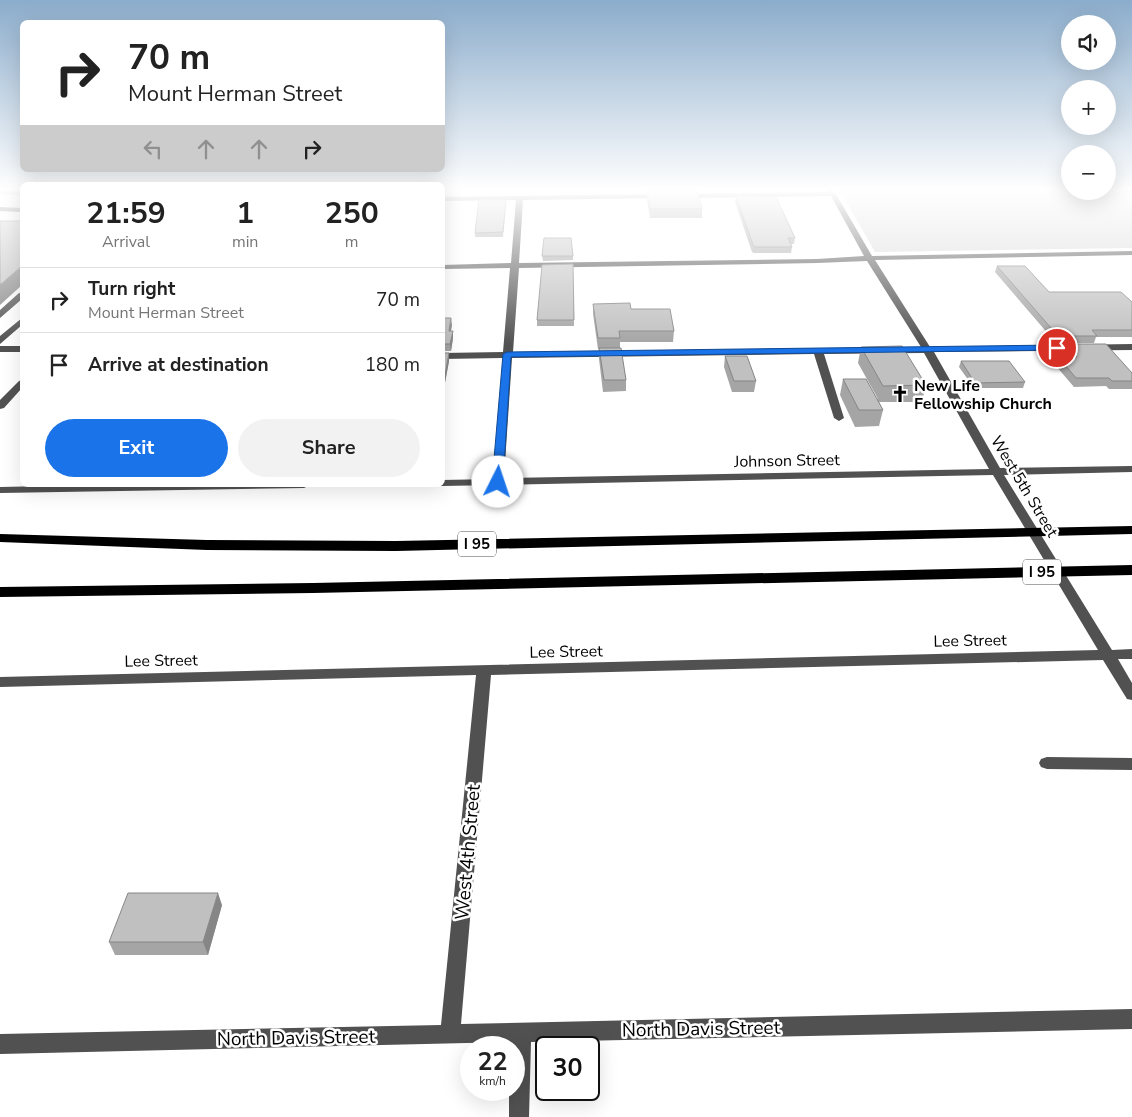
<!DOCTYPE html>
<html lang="en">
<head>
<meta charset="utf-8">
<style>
  :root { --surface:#fff; --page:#f2f2f2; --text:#222; --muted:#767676; --line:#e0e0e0; --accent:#1a73e8 }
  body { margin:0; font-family:"Nunito Sans",sans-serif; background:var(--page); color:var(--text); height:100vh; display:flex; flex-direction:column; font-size:19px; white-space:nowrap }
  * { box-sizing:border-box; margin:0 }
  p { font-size:16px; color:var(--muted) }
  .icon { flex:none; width:28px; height:28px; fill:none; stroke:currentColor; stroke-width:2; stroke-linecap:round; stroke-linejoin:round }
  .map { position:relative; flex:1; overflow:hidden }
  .panel { position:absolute; left:20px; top:182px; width:425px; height:305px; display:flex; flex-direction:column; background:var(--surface); border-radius:8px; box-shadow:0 5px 20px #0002 }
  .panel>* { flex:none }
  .guide { position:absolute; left:20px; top:20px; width:425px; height:152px; border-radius:8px; box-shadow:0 5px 20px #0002; background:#fff; color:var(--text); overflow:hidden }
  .tools { position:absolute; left:1061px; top:15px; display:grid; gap:10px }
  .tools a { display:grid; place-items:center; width:55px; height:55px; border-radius:50%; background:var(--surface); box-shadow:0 5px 20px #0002; font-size:25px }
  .speed { position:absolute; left:460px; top:1036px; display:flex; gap:10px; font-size:25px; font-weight:700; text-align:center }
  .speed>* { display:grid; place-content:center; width:65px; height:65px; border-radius:50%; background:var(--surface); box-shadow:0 5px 20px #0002; line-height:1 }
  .speed small { font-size:12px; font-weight:400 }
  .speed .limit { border:2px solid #111; border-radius:8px; background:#fff; color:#111 }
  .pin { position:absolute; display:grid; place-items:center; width:42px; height:42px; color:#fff; margin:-21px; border:2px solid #fff; border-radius:50%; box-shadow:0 1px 5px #0007 }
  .me { position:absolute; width:55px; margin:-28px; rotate:4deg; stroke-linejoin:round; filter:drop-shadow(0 0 4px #0008) }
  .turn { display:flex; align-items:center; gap:18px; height:105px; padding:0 25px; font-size:22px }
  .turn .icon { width:65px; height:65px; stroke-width:2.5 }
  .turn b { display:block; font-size:35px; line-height:42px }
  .lanes { display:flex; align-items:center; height:48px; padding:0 25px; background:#0003; justify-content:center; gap:25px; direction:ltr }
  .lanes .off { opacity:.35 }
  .eta { display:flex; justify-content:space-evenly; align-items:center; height:85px; text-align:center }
  .eta b { font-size:30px; font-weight:700; line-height:35px }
  .cta { display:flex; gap:10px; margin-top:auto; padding:10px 25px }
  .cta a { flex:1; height:58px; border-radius:30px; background:var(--accent); color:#fff; font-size:20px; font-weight:700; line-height:58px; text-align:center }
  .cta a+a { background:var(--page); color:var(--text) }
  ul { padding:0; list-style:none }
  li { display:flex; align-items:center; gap:15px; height:65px; padding:0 25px; border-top:1px solid var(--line) }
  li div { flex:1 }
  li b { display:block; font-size:19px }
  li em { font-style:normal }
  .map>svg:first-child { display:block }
  .green { fill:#d8d8d8 }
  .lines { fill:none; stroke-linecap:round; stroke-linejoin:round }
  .minor { fill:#515151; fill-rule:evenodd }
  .highway { fill:#000; fill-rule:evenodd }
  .wall { fill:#a5a5a5 }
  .shaded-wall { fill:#868686 }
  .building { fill:#c0c0c0; stroke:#868686 }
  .route { fill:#1a73e8; stroke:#114b97 }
  .labels { text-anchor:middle; stroke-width:5; stroke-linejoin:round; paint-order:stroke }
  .shield { fill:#fff; stroke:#4c4c4c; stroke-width:1 }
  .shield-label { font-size:15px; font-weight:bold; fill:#000 }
  .poi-label { font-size:16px; font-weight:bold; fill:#000; stroke:#fff; text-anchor:start }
  .street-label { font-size:16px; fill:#000; stroke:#fff }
  .near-street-label { font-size:19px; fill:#000; stroke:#fff }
</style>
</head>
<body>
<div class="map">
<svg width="1132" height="1117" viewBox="0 0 1132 1117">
  <rect width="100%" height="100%" fill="#fff"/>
  <path class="green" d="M839,189H1070V191H1108V189H1132V248L875,252Z"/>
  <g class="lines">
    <path class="minor" d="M827,189H833L872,256L1132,251V255L875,260L930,347L1132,344V350L934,352L1000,468L1132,466V472L1004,475L1112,650L1132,649V659H1118L1132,683V700L1127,699L1103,660L491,675L461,1024L1132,1009V1029L531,1042L529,1117H509V1090H514V1048H511V1042L0,1054V1034L441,1025L476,675L0,687V677L1098,650L993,475L442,486L438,485H442V480L493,479L503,358L442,359V353L503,352L510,268L442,269V265L511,263L516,200L442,201V197L662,194L666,196L662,198L523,200L519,263L817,259L864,256L831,196L682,198L678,196L682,194L828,192ZM867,261L921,347L513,352L519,268L817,263ZM924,353L989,469L504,478L512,358L814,354L834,418L839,421L844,418L824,354Z
      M1125,189H1132V194Z
      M0,190L22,191V195L0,194Z
      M0,207L22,208V212L0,211Z
      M19,293H22V299L0,318V310Z
      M22,318V325L0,344V336Z
      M0,346H22V352H0Z
      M22,380V388L4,408L0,409V400L19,381Z
      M95,485H310L304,488L0,493V487Z
      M1047,757L1132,758V770L1047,769L1041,767L1039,763L1041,759Z"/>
    <path class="highway" d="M1132,526V534L396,551L207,550L0,542V534L207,540L396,541Z
      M1132,565V575L313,593L0,597V587L313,583Z"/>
  </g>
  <path class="wall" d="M544,189H570V190H544Z
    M644,189H695L694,191L702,209V218H650L647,200V192H645Z
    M736,196L795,238L794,244H791L792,247L791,253H754L752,252L735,202Z
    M506,200L503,237H475V233Z
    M542,256H573V260L543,261Z
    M573,264L574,326H537V320Z
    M997,266L1049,292L1132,302V337H1096L1094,343H1056L995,272Z
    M593,304L631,309L674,331L673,342H620V348L626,380V391L603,392L599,359V349H598L593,314Z
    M442,318L452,325L451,331H453V338L451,351H442Z
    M1066,344L1132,373V389H1109L1106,386L1074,387L1056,366L1059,358L1068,357L1064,353Z
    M861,347L926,385L922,402H879L883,410L879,426L855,427L840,395L843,379L878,399L858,363Z
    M442,353H449V361L444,388H442Z
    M725,356L756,381L754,392H732L724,367Z
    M961,361L1025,382L1023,388H974L959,367Z
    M222,905L208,955H115L109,942Z"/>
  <path class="shaded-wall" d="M22,266V285L0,305V285Z
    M451,318L452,325L449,338V331Z
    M453,331V338L451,351L450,344Z
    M449,353V361L444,388V381Z
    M218,893L222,905L208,955L203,942Z"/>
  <path class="building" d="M647,191H697L702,209H650Z
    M736,196L776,197L795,238H788L792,247H755L753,245Z
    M479,200H506L503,232L475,233Z
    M0,221H22V266L0,285Z
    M544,238H571L573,256H542Z
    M573,264L574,320H537L542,265Z
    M997,266H1025L1049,292H1121L1132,302V330H1092L1097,336H1058Z
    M630,303L631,309H670L674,331H619L620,338H598L593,304Z
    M442,318H451L449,331H453L450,344H442Z
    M1066,344H1106L1132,373V381H1112L1109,378H1076L1059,358L1077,357Z
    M902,346L926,385L883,386L861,347Z
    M599,348H621L626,380H604Z
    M442,353H449L444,381H442Z
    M725,356H747L756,381H734Z
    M961,361H1009L1025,382L975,383Z
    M843,379H866L883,410H859Z
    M128,893H218L203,942H109Z"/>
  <linearGradient id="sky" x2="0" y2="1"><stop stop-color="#8baccb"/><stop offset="0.55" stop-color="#fff"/><stop offset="1" stop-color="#fff" stop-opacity="0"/></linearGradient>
  <rect width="1132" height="345" fill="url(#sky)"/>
  <path class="route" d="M1057,345L1061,348L1060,350L511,357L503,482L498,485L492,482L503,354L507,352Z"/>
  <defs>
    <g id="church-bare" transform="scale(1.35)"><path d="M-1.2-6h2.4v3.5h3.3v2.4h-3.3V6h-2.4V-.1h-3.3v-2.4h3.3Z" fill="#000" stroke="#fff" stroke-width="2.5" paint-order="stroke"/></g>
  </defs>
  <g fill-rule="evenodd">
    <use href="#church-bare" x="900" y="394"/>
  </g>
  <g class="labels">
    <g class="shield">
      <rect x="458" y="531.5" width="38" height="25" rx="4"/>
      <rect x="1023" y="559.5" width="38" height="25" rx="4"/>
    </g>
    <g class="shield-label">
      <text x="477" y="549">I 95</text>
      <text x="1042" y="577">I 95</text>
    </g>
    <g class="poi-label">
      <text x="914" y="391">New Life<tspan x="914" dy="18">Fellowship Church</tspan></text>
    </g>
    <g class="street-label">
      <text transform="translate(787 460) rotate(-1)" y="6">Johnson Street</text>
      <text transform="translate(1025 486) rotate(59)" y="6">West 5th Street</text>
      <text transform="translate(970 640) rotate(-1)" y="6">Lee Street</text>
      <text transform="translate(566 651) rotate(-1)" y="6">Lee Street</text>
      <text transform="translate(161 660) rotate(-1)" y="6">Lee Street</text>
    </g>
    <g class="near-street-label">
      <text transform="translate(467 852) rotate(-85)" y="7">West 4th Street</text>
      <text transform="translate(701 1028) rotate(-1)" y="7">North Davis Street</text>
      <text transform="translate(296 1037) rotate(-1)" y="7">North Davis Street</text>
    </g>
  </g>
</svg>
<div class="tools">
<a><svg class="icon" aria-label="sound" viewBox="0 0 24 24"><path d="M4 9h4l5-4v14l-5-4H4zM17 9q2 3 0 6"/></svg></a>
<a>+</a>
<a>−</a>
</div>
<div class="speed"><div>22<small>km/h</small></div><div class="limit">30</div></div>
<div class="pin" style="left:1057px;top:348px;background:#d93025"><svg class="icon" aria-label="arrive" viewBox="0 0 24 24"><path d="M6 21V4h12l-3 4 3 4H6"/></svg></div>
<svg class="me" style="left:498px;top:482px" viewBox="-20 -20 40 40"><circle r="19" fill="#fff"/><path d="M0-13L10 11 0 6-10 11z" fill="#1a73e8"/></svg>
<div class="guide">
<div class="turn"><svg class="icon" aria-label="right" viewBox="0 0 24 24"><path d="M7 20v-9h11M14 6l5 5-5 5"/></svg><div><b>70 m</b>Mount Herman Street</div></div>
<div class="lanes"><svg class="icon off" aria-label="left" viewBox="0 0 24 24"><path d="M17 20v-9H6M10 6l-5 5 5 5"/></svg><svg class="icon off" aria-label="ahead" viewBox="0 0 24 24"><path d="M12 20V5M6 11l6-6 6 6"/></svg><svg class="icon off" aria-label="ahead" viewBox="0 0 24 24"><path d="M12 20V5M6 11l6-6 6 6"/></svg><svg class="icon" aria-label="right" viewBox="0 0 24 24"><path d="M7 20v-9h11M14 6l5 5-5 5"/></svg></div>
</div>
<section class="panel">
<div class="eta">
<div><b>21:59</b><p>Arrival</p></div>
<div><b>1</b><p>min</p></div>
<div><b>250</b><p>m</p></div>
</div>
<ul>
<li><svg class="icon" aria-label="right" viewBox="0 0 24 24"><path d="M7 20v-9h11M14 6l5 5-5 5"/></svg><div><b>Turn right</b><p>Mount Herman Street</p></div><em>70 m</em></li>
<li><svg class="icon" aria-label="arrive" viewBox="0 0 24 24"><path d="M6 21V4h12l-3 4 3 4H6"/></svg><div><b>Arrive at destination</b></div><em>180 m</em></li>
</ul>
<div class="cta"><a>Exit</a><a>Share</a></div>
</section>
</div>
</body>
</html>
